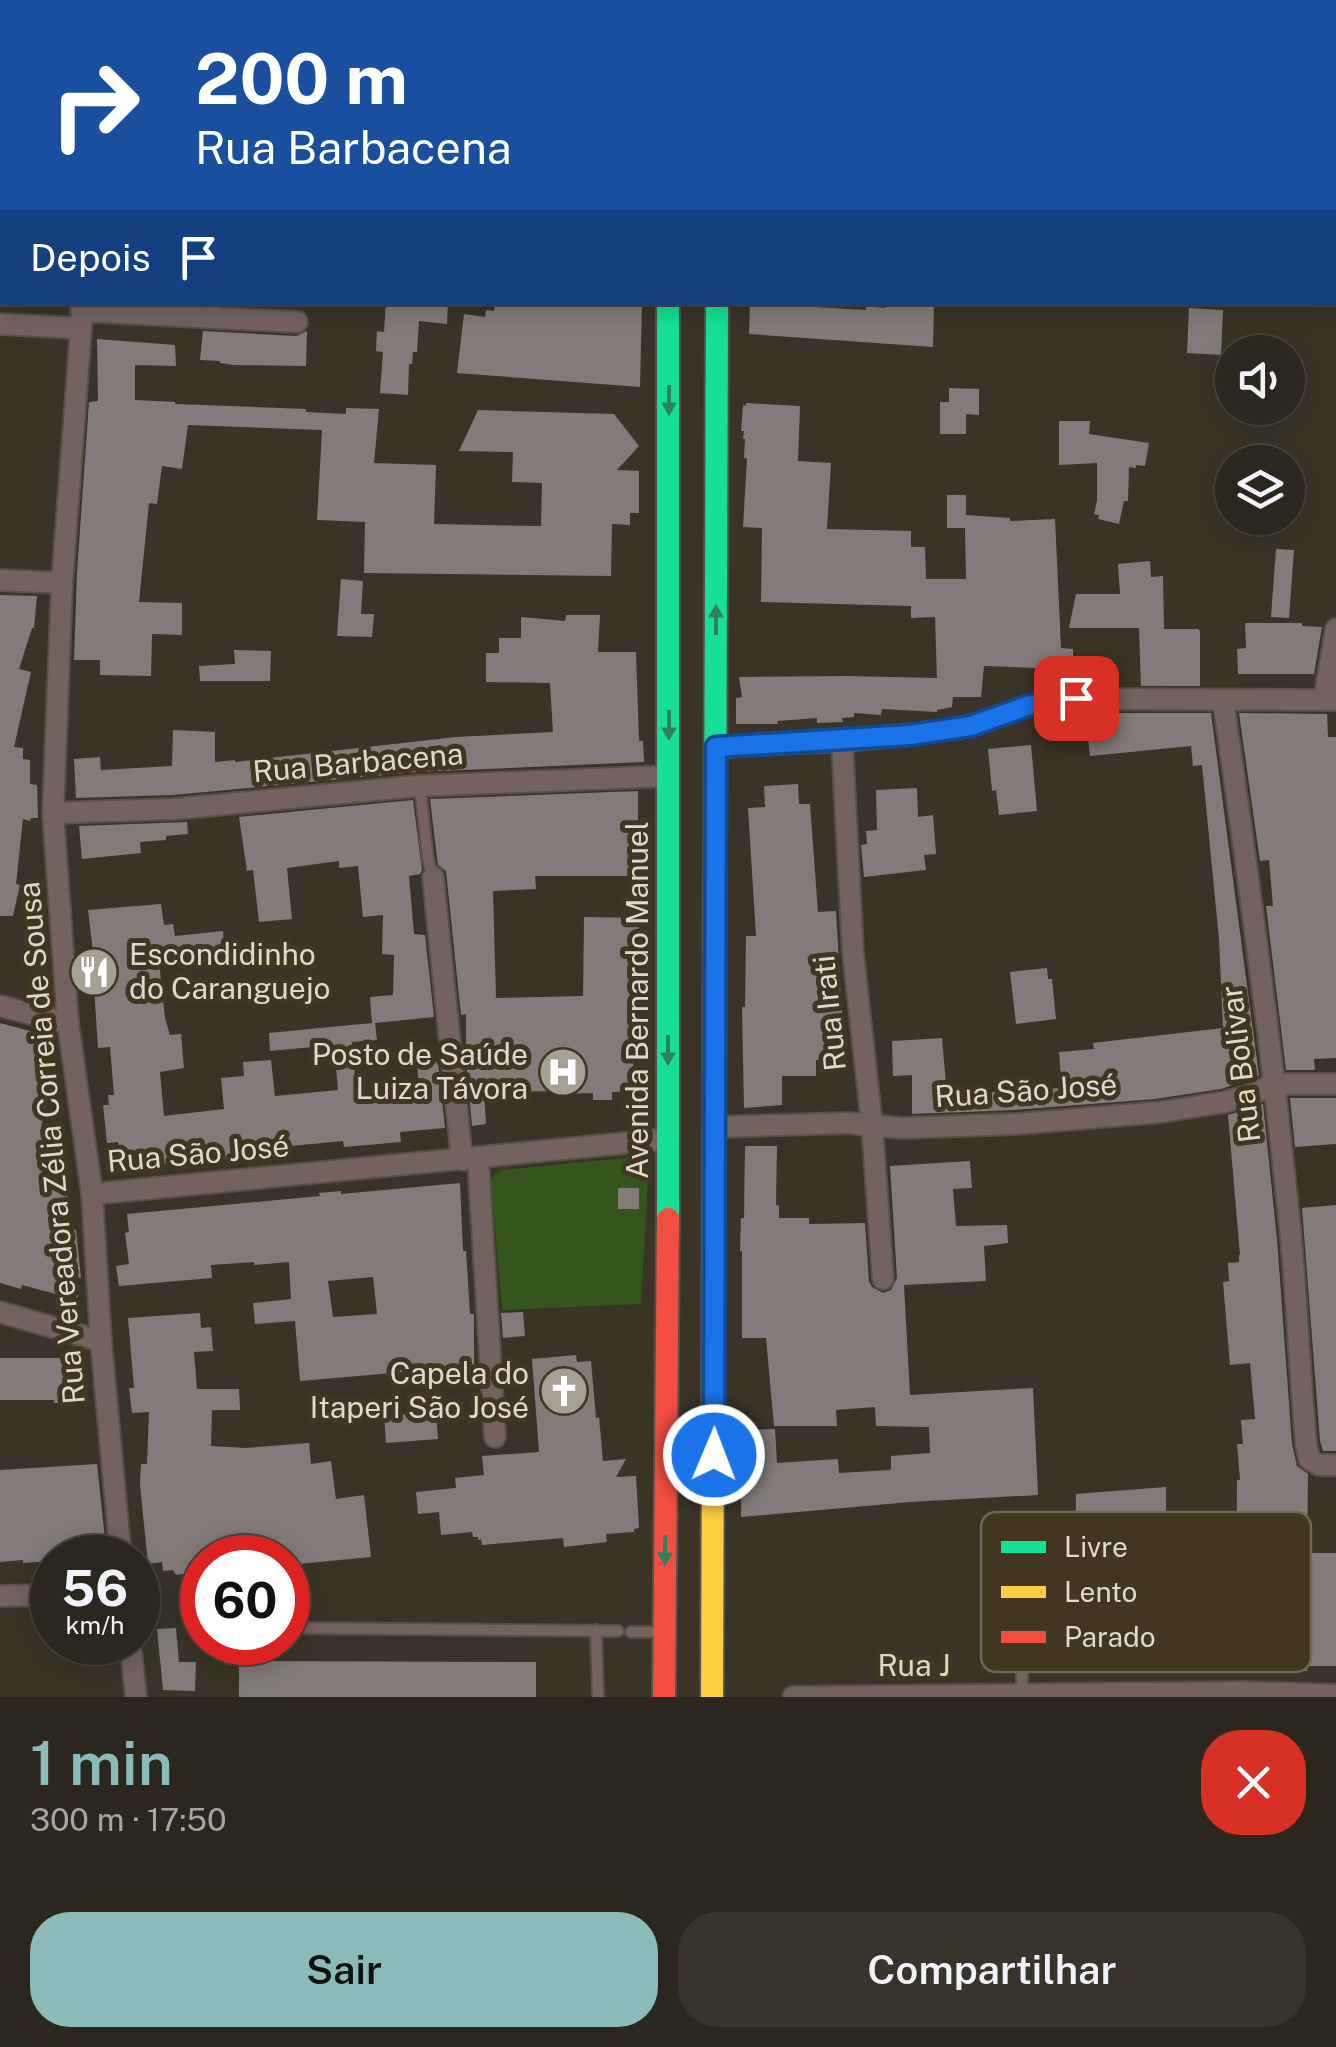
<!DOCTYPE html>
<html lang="pt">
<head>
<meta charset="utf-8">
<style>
  :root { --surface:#2c271e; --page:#38332b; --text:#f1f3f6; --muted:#a6a5a4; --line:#48443c; --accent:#8bbbb9 }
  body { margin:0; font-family:"Public Sans",sans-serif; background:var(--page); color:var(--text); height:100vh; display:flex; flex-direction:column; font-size:38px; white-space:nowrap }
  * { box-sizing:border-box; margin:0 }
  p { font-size:32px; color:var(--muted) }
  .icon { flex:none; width:55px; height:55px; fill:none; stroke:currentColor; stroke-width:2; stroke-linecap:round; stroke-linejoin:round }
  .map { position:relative; height:1697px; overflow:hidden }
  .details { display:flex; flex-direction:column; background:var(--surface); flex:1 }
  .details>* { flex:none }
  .banner { position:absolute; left:0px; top:0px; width:1338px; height:305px; box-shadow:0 5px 25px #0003,0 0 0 2px var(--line); background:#1a4fa0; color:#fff; overflow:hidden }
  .buttons { position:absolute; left:1215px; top:335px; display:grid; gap:20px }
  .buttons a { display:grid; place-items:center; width:90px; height:90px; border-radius:50%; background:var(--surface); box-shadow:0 5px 25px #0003,0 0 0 2px var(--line); font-size:50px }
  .speed { position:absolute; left:30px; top:1535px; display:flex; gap:20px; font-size:50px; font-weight:700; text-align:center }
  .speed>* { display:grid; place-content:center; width:130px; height:130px; border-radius:50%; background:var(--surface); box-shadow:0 5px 25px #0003,0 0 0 2px var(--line); line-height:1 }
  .speed small { font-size:25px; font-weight:400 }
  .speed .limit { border:15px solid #d22; background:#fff; color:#111 }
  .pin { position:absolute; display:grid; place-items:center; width:85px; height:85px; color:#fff; margin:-42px; border-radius:20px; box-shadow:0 5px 15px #0006 }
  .me { position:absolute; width:110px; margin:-55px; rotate:1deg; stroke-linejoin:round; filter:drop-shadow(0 0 8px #0008) }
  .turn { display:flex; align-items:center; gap:35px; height:210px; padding:0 30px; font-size:45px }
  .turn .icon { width:130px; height:130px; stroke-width:2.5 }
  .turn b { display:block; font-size:70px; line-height:85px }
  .then { display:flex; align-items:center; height:95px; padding:0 30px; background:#0003; gap:20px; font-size:38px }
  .round { display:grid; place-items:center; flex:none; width:105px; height:105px; border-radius:40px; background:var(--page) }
  .summary { display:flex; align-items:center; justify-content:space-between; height:170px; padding:0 30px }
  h1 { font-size:60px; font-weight:600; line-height:75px; color:var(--accent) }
  .button { display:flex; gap:20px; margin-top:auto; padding:20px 30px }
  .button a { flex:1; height:115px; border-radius:40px; background:var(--accent); color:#111; font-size:40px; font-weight:600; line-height:115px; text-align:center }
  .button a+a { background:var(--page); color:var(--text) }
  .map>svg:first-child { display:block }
  .green { fill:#34551b }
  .building { fill:#827b79; fill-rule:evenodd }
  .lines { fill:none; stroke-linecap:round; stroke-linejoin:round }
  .lane-casing { stroke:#565147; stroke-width:14 }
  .street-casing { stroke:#565147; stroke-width:24 }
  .fast-casing { stroke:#565147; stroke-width:26 }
  .slow-casing { stroke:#565147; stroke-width:26 }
  .jam-casing { stroke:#565147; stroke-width:26 }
  .lane { stroke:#746261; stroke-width:10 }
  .street { stroke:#746261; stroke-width:20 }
  .fast { stroke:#16e098; stroke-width:22 }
  .slow { stroke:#ffcf43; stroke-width:22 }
  .jam { stroke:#f24e42; stroke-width:22 }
  .oneway { fill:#2e8257 }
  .route-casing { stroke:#114b97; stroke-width:25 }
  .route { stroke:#1a73e8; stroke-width:18 }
  .labels { text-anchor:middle; stroke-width:10; stroke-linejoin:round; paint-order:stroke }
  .street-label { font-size:30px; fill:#e0d8cc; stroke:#413621 }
  .poi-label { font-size:30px; fill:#e0d8cc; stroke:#413621; text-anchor:end }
  .key { fill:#413621; stroke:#716754; stroke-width:2.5 }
  .key-label { font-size:28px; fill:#e0d8cc }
</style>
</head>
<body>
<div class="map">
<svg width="1336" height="1697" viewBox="0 0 1336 1697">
  <rect width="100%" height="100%" fill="#3a3428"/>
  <path class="green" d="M645,1156L649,1162L641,1304L502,1310L491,1181L494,1175L502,1170Z"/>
  <path class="building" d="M386,302H448L447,324L419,321L417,352H413L412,364H409L408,395L380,393L383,352L376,351L377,331L384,332Z
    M495,302H642L640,387L457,373L464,314L485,317L486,310L494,311Z
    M750,302H815V307L866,310V306L885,308L886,302H934L933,347L749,334Z
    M1189,308L1223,310L1221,355L1187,353Z
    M203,331L296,336L307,331L306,366L234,365L220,363V361L200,360Z
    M97,339L175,345L176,366L135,365V400L175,402V404L306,409V412L346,414V408L379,409L374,463L436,465L434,524L541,526L542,483L512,482L513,452L459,451L478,410L614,414L639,446L617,470L639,471V513H630V525L612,524L611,576L364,573L365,522L317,520L322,430L188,425L182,469L162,466L157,504L149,503L139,602L182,603V635L152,634L151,676L100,675V660H74L77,572L89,402L98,401Z
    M949,388L979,389V415L966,414V434H940V402H949Z
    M746,403L800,406L798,461L831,463L827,529L911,531V547H925L926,579H966L965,528H947V495H966V515L1010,518V521L1055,519L1061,648L1073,649V685L1048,687L1047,683H1036L1035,668L984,666L981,697H953L952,707L937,710V712L882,709L881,715L854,713V717L842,718L843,722L817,723V718L777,721L778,724H736V698L742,697L739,677L846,676L937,678L935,617L911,618V606L761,602L762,528L743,527L747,458H744L745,439H743L744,431H741L743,405L746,406Z
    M1059,421H1090L1089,434L1149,443L1145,466L1136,465V468L1129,467L1128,501H1124L1119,524L1098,519L1099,515L1094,514L1097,500V463L1059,465Z
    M1276,549L1294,550L1289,618L1271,617Z
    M1150,561L1151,577L1163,576L1164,629H1198L1200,631V686H1141L1139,628H1069L1076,594H1120L1118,564Z
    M341,579L363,581L361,614H374L372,637L337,636Z
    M0,595L37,596L34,628H32L19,669L31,672L14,747L23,748V759L30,760V784L37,785L38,818H31L30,821L23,819L16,884L20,885L13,916H0Z
    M566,615H600L598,652H636L639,741H643L644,762L417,772L173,795L76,798L74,759L100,757L101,770L172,766L173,730L215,732V762L235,760V762L456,737L553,732L550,683L486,682V653H499V638H521V617L565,621Z
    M1245,623H1302V626L1322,627L1314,674H1238L1237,649L1246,648Z
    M234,650L271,651L270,681H200L199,666L235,664Z
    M1076,713H1211L1259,1076L1221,1089L1155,1099L1014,1110L912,1114V1075L893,1076L892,1041L942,1038L947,1095H984V1093L995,1092L1062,1088L1059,1052L1094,1049L1093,1043L1223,1028L1219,939L1202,765L1193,766L1191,746L1090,756L1087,730L1052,733L1050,715Z
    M1239,713L1327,714L1328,737H1336V1058L1314,1059L1315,1070H1286L1266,906H1273L1269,860L1260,861Z
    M1031,745L1037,811L999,815L996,790L992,791L988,749Z
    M798,784L799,804H810L818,912L836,911L844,1047H840L841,1059L816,1060V1076H782V1105L744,1108L742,1007H745L746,936H756L748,808L765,807L764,786Z
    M917,788L918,817L933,815L936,854L924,855L926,870L864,877L861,845L867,844L866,831L877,830L876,790Z
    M638,791V876H535L536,889L493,891L496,998L583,996L584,917L639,918V1053H633L634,1091L612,1092V1100H593V1093L559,1094V1091L484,1092L486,1124L472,1126L466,1060V1014L461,1015L446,871L438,865L437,858L430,799Z
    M413,800L422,870L420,874L409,876L414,934L425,935L434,1017L375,1023L377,1040L352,1042L357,1098L419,1092L417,1064L438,1062L445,1128L400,1132L401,1142L344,1147L343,1141L280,1147V1151L259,1154V1156L120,1167L118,1142L107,1143L103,1105H109L108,1095H114L110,1047L98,1048L94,987L97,986L88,910L161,904L164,925L173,924L175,936L223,931L225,955L159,962L165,1018L170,1035L181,1034L184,1068L160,1072L164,1116L224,1109L221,1078L244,1076L243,1062L271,1060L275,1096L338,1090L334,1045L270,1051L269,1033L372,1023L370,997L393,995L394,955L382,954L383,915L363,917L358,866L339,868V861L287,868L292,919L259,922L253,870L247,871L239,817Z
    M187,822L188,834L166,836V840L140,842L141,853L82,859L79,826Z
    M1047,968L1048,979H1052L1056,1019L1016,1024L1010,972Z
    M0,1023L56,1038L57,1046L54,1058H56L40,1132L61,1137L71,1229L76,1230L81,1278L76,1277L78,1300L22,1285L21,1289L0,1283Z
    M1290,1098H1336V1144L1295,1147Z
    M1263,1104L1277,1239L1292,1444L1297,1466L1308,1474L1307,1553H1336V1666H1307V1671H1271V1660H1236L1237,1480H1240L1237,1444H1243L1241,1420L1255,1419L1250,1363L1230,1365L1223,1282L1229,1281L1228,1263L1239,1262V1255H1240L1228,1115Z
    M745,1146H777L776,1205L779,1206V1218H809V1224L865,1223L869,1281L872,1287L883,1293L891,1290L897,1278L890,1166L970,1161L972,1188L953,1189L956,1226L1007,1225L1008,1243L984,1246L986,1281L904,1285L910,1395L1033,1388L1038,1495L910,1502L741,1517L742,1430L775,1429L777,1463L838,1459L839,1473L891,1470V1456L930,1453L929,1427L876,1426L875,1407L836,1410L837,1426H774L766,1338H742V1251H740L741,1218H744Z
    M460,1183L463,1251H466L470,1314H474V1366L300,1381L295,1321L255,1324L253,1303L291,1299L289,1262L254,1265V1262L211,1265L212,1278L119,1286L116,1266L129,1264L125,1233L129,1232L127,1214L320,1196L319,1193L341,1191V1194ZM373,1277L377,1314L333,1317L328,1281Z
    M618,1188H639V1209H618Z
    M1336,1205V1451H1323L1320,1441L1302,1208Z
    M523,1312L525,1336L503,1338L501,1313Z
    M200,1313L201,1328L211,1327L213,1351L194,1352L197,1389H239L240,1410H212L211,1446L245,1448L309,1443L311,1464L331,1461L336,1499L364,1495L371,1557L288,1565V1558H272V1552L243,1556L242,1553L221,1555L197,1560L198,1572L176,1575L173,1570L163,1571L162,1562L148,1564L140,1485L141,1464H147L149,1412L132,1413L129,1388H134L128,1318Z
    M576,1355L577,1362L591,1361L596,1418L599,1417L603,1461L626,1459L616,1477L636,1476L639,1528L634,1529V1532L606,1534L607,1542L564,1547L563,1538L482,1545L481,1539L478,1540V1537H473L472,1532L441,1535L439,1512L418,1514L416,1492L456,1488L455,1478L484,1475L482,1456L539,1452L532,1359Z
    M0,1358H79V1403H54V1400H0Z
    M436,1412L438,1439L386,1443L384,1416Z
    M97,1464L107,1558H52V1561L23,1563V1560L0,1562V1470Z
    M1166,1487V1549H1187V1554L1192,1556V1586L1201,1585V1610H1167V1646H1183L1184,1672H1131V1622H1096L1097,1577L1075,1578L1076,1494Z
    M176,1628L179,1662H196L195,1691L163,1690L157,1629Z
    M239,1661L536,1662V1697H239Z"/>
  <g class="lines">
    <g class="lane-casing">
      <path id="lane" d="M212,318L214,302
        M420,786L428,860L433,877
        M1022,1522V1695
        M288,1628L618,1631
        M596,1630L598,1697
        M631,1632H658"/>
    </g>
    <g class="street-casing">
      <path id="street" d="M638,0L649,2
        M135,2V0
        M866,2L867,0
        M992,2L993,0
        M1335,111H1336
        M0,138H2
        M1335,145H1336
        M83,302L62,583L53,813L68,1023L92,1194L101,1341L121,1558
        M81,311L297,322
        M0,324L79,328
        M0,580L62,583
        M1223,700C1249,879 1273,1058 1291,1238C1297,1306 1300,1375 1306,1443L1309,1459L1319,1465H1336
        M1324,700L1336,629
        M842,741L853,953L872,1125L883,1279
        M716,747L842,741L910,735L971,726L1027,706L1048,701L1076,699L1336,700
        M53,813L174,809L418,786L668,776
        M433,877L462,1160
        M0,1006L68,1023
        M715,1127L848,1123L901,1128L1015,1124L1162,1112L1224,1102L1250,1095L1274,1084H1336
        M478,1159L495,1437
        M92,1194L668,1139
        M0,1312L101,1341
        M0,1596L52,1595
        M130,1642L136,1697
        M793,1697L1245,1692L1336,1695"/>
    </g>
    <g class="fast-casing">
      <path id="fast" d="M669,0V2
        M717,0V2
        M668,302V1219
        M714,1131L717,302"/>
    </g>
    <g class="slow-casing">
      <path id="slow" d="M712,1697L714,1131"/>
    </g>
    <g class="jam-casing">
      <path id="jam" d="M664,1697L668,1219"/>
    </g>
    <use href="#lane" class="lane"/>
    <use href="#street" class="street"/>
    <use href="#fast" class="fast"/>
    <use href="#slow" class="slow"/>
    <use href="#jam" class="jam"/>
  </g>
  <defs><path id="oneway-solid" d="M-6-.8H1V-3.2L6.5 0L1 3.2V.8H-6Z" transform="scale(2.5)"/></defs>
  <g class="oneway">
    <use href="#oneway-solid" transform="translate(669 400) rotate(90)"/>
    <use href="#oneway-solid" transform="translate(716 620) rotate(-90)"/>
    <use href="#oneway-solid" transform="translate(669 725) rotate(90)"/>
    <use href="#oneway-solid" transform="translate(668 1050) rotate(90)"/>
    <use href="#oneway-solid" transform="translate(665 1550) rotate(91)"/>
  </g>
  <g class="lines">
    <g class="route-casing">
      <path id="route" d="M714,1455L716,747L910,735L971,726L1027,706L1048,701L1076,698"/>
    </g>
    <use href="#route" class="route"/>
  </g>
  <defs>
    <g id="restaurant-disc" transform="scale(2.5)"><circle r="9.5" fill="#a69f93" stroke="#413621"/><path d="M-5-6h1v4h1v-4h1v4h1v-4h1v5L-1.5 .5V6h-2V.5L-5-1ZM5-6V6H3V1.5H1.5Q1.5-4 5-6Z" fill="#fff"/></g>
    <g id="hospital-disc" transform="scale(2.5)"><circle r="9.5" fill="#a69f93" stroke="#413621"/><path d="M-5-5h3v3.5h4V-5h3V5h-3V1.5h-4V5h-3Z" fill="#fff"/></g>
    <g id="church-disc" transform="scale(2.5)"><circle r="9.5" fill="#a69f93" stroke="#413621"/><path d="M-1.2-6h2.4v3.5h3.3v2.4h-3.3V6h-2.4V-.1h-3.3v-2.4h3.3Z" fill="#fff"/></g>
  </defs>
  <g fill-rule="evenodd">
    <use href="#restaurant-disc" x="94" y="972"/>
    <use href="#hospital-disc" x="563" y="1072"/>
    <use href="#church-disc" x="564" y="1391"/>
  </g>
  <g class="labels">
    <g class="street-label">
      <text transform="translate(358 763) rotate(-5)" y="10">Rua Barbacena</text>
      <text transform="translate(638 1000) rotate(-90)" y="10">Avenida Bernardo Manuel</text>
      <text transform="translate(830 1013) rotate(-96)" y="10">Rua Irati</text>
      <text transform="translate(1241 1064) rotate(-97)" y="10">Rua Bolivar</text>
      <text transform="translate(1026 1091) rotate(-4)" y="10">Rua São José</text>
      <text transform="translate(52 1143) rotate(-95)" y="10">Rua Vereadora Zélia Correia de Sousa</text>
      <text transform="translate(198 1154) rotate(-5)" y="10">Rua São José</text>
      <text x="914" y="1676">Rua J</text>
    </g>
    <g class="poi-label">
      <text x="129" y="965" text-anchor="start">Escondidinho<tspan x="129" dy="34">do Caranguejo</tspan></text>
      <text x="528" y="1065">Posto de Saúde<tspan x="528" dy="34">Luiza Távora</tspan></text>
      <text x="529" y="1384">Capela do<tspan x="529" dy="34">Itaperi São José</tspan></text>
    </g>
  </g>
  <rect x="981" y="1512" width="330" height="160" rx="15" class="key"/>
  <rect x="1001" y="1541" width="45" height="12" fill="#16e098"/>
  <rect x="1001" y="1586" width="45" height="12" fill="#ffcf43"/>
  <rect x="1001" y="1631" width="45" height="12" fill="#f24e42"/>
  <g class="key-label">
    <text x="1064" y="1557">Livre</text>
    <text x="1064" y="1602">Lento</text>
    <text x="1064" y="1647">Parado</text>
  </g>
</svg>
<div class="buttons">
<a><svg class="icon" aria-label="sound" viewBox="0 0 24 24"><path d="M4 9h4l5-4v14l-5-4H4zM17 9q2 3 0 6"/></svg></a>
<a><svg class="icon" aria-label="layers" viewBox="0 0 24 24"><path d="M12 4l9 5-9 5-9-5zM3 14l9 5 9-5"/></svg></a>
</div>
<div class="speed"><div>56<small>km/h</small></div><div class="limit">60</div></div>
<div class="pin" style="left:1076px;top:698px;background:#d93025"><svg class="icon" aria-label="arrive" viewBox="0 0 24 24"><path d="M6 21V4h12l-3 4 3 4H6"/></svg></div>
<svg class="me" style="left:714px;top:1455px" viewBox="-20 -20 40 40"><circle r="17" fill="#1a73e8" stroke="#fff" stroke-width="3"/><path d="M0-11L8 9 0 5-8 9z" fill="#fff"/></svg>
<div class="banner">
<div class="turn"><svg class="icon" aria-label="right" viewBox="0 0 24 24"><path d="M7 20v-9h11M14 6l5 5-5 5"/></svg><div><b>200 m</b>Rua Barbacena</div></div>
<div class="then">Depois<svg class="icon" aria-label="arrive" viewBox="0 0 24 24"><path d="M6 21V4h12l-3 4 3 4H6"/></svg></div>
</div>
</div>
<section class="details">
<div class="summary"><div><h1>1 min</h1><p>300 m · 17:50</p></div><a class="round" style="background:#d93025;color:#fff"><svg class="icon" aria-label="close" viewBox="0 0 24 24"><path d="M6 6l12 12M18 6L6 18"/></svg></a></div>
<div class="button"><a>Sair</a><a>Compartilhar</a></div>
</section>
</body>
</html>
